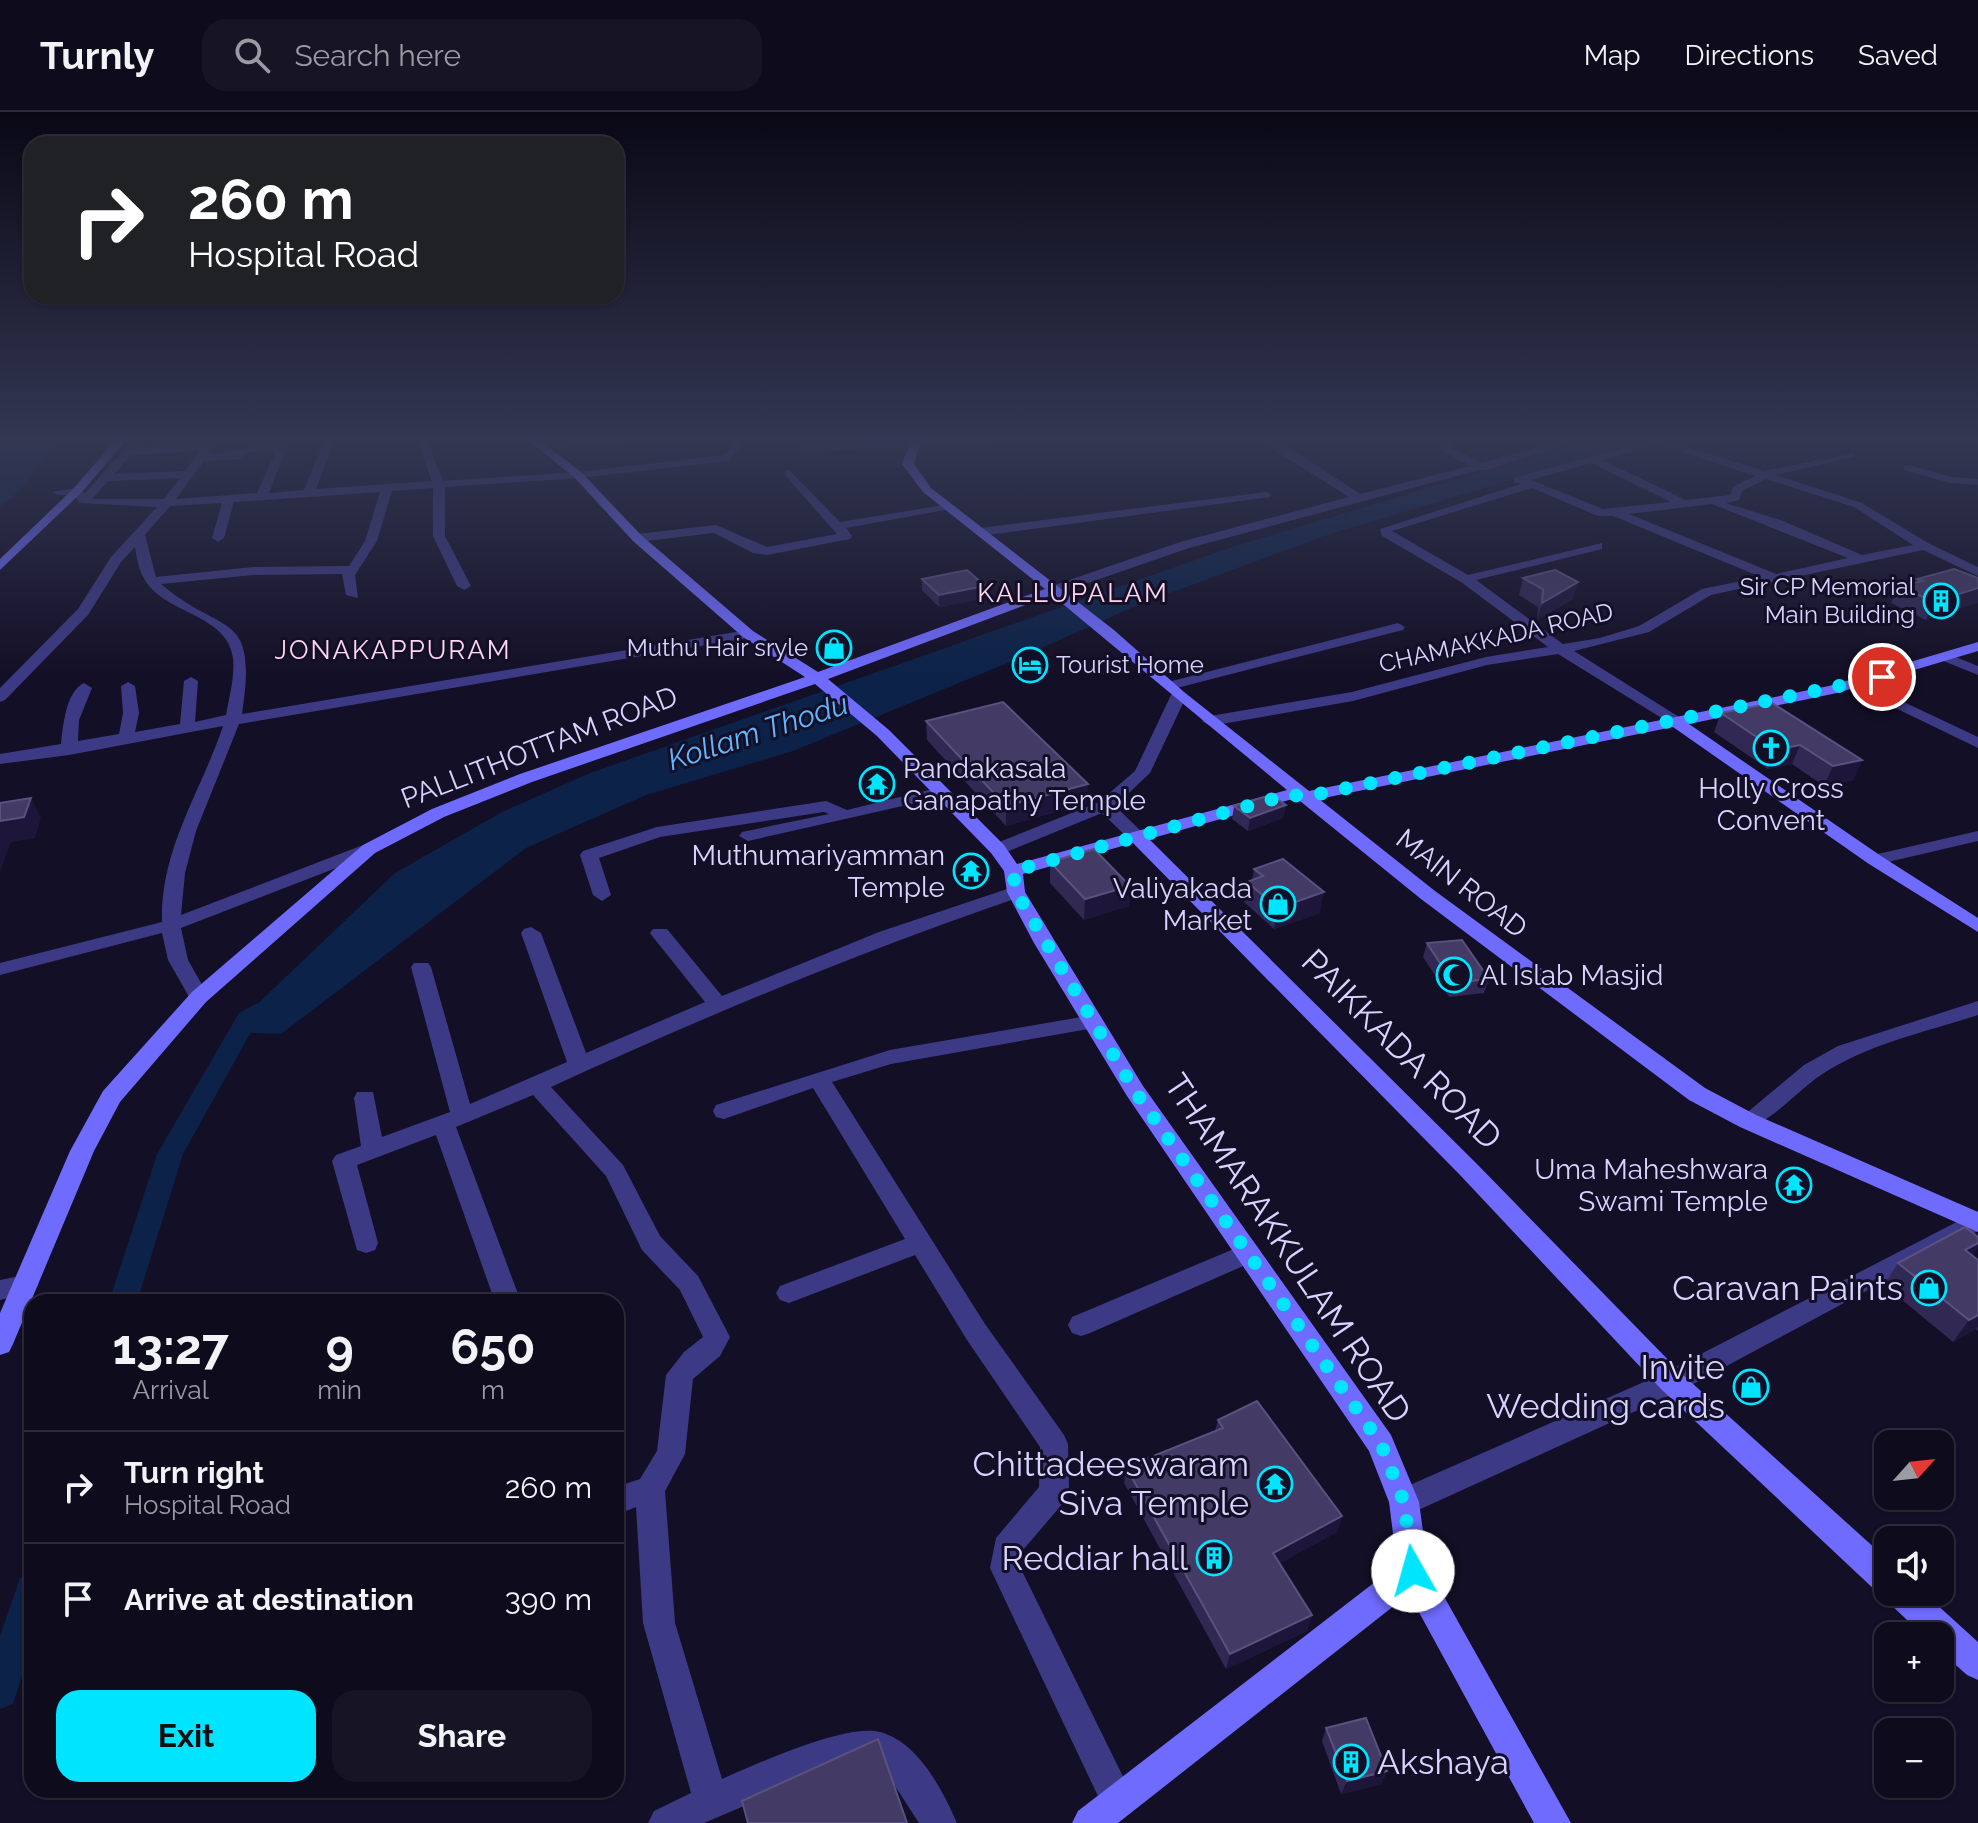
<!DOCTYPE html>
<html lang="en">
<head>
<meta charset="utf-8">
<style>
  :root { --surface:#0e0b1c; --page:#171425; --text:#f1f3f6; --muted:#9b9ba3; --line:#2e2b3b; --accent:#00e5ff }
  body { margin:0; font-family:Raleway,sans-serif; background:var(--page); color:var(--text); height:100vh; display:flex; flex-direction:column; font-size:30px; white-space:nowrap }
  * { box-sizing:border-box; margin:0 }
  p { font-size:26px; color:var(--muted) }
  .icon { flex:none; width:44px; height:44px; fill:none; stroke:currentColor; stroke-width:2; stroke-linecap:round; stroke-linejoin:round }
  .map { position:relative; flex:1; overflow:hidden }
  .sheet { position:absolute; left:24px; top:1182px; width:600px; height:504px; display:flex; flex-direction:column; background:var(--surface); border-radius:24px; box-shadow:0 2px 6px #0004,0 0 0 2px var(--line) }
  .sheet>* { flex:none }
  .guide { position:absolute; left:24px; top:24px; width:600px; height:168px; border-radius:24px; box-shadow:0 2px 6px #0004,0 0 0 2px var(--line); background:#202124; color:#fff; overflow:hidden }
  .needle { width:52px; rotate:63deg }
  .controls { position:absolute; left:1874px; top:1318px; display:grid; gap:16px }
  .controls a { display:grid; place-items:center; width:80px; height:80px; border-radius:16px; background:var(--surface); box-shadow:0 2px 6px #0004,0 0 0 2px var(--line); font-size:40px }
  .pin { position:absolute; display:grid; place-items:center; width:68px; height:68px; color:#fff; margin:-34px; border:4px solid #fff; border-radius:50%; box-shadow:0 2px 8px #0007 }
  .me { position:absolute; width:88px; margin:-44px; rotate:353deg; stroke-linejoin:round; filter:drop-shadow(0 0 6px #0008) }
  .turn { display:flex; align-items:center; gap:28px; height:168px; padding:0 32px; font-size:36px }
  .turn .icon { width:104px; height:104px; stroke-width:2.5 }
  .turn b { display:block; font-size:56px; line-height:68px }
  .eta { display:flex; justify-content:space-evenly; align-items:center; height:136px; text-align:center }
  .eta b { font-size:48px; font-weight:700; line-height:56px }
  .primary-button { display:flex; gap:16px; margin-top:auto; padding:16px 32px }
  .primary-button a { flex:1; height:92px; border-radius:24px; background:var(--accent); color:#111; font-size:32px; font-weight:700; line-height:92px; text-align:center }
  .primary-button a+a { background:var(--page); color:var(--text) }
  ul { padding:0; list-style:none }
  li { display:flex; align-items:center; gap:24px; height:112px; padding:0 32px; border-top:2px solid var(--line) }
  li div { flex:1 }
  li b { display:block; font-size:30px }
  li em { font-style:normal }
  header { display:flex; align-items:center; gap:48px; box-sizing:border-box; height:112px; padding:0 40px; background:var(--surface); border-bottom:2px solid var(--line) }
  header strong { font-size:38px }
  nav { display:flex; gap:44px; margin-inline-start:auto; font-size:28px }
  .search { width:560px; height:72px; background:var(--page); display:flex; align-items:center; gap:20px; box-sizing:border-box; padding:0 28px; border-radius:24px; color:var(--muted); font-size:30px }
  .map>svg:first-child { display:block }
  .water { fill:#0c2248 }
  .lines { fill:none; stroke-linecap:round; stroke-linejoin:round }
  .canal { fill:#0c2248; fill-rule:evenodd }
  .street { fill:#3d3a85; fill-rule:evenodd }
  .secondary { fill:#6f6bff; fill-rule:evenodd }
  .wall { fill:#312854 }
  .shaded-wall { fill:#1d163a }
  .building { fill:#433a66; stroke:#5a527e; stroke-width:2 }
  .route { stroke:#00e5ff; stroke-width:14; stroke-dasharray:0 25.2 }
  .labels { text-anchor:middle; stroke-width:6; stroke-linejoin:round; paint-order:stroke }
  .far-poi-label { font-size:24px; fill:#d9d4ff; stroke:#130f26; text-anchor:end }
  .far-street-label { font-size:24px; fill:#d9d4ff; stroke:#130f26 }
  .far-neighbourhood-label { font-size:26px; letter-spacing:2px; fill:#ffd6f0; stroke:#130f26 }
  .street-label { font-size:28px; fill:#d9d4ff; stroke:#130f26 }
  .poi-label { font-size:28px; fill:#d9d4ff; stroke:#130f26; text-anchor:end }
  .water-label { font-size:30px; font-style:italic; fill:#62b6ff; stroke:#130f26 }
  .near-street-label { font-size:34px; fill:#d9d4ff; stroke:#130f26 }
  .near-poi-label { font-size:34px; fill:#d9d4ff; stroke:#130f26; text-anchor:end }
</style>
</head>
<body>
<header>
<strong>Turnly</strong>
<div class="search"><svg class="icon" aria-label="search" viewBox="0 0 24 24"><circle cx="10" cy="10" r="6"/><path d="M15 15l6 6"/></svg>Search here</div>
<nav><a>Map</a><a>Directions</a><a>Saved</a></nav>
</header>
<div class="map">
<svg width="1978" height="1711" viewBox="0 0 1978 1711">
  <rect width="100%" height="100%" fill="#130f26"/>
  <path class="water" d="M0,325H62L20,378L0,395Z
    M1598,325H1654L1327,423L1138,493L1015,548L793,639L646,683L526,736L281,922L228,920L395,761L502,700L590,661L1232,435Z"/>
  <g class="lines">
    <path class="canal" d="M257,891L268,898L256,911L183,1042L137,1190H109L157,1042L239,901Z
      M32,1461V1534L13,1592L0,1597V1524L20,1466Z"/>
    <path class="street" d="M136,325H147L138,336L205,332L211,325H221L209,342C237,341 257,330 287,334L269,381L304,378L326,325H336L316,377L432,369L416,325H426L443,369L578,360L725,343L731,335L724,325H734L741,335L728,349L578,366L445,375V424L471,474L464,478L457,474L433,424V376L392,379L377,429L355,463L358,486L346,483L342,462L253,463L161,472C224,526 258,495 242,602L748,518L755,522L748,526L239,612L196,719L185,761L181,803L363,733H375L378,737L375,741L181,816L188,848L209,885L206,890H192L168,848L162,821L0,863V851L162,810C160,737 201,680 223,614L69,643L0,652V642L61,632C63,614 66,579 84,571L92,576L79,608L78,629L119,622L123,601L121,574L128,570L135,574L139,601L135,620L180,612L184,569L191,565L198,569L195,610L226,603C229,586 235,564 233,546C228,505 173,502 150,475C140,464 137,449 135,435L121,450L88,503L5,588L0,590V576L78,497L111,445L157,395L80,391L74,383H58L52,380L77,376L85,381ZM200,339L185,359L114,362L131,343ZM276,339L257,381L176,387L204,349L240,347L249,340ZM180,366L164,387H92L108,369ZM380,380L365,429L349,454L253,455L156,465L145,423L170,394L222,391L212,426L218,430L224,426L234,390Z
      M992,325H1068L1063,328L804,340L799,337L804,334Z
      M1262,325H1273L1360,382L1470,354L1444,340L1436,325H1446L1452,336L1482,351L1572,325H1589L1488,358H1479L1189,436L1059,481H1049V475L1180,430L1349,385L1271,336Z
      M1658,326L1764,359L1854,341V345L1776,363L1862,391L1928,431L1978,455V464L1923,438L1711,483L1649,520L1574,539L1679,605L1681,608L1673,613L1558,542L1487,553L1353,589L1210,614L1202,609L1210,604L1352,580L1486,545L1548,535L1461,470L1382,424L1380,417L1521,372L1514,370V366ZM1658,332L1755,364L1733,375L1730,383L1686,388L1602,348ZM1591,351L1671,390L1603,397L1531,368ZM1766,367L1854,395L1913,433L1862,443L1783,409L1726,391L1739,388L1742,379ZM1532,376L1598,404H1613L1761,465L1702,477L1639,514L1600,526L1563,532L1476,468L1602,437V431L1468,463L1392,419ZM1712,392L1848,446L1776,462L1629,402Z
      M1908,353L1951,365L1978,367V373L1950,371L1904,358V354Z
      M789,358L840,410L950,392L956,396L846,416L852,424L850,427L767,443L753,441L714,421L637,430L631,426L637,422L716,413L767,435L837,422L785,363L783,361Z
      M1266,380L1272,383L1270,385L980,424L974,420L980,416Z
      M1398,511L1405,515L1403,518L1169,578L1162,574L1164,571Z
      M1946,541L1978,554V563L1941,548L1939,545Z
      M1857,568L1978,625V636L1852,575V569Z
      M1179,578L1187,583L1150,661L1115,694L1143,721L1146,725L1143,729H1131L1102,701L1004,741H992L989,737L992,733L1099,690L1135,659L1171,583Z
      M941,675L947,676V684L748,729L739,724L742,720L829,702L824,700L660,725L599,746L611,783L602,789L593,783L580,743L583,739L657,715L826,689L847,698Z
      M1978,719V729L1875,753L1866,748L1869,744Z
      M1016,774L1023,776L1025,780L1023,784C862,839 705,904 551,975L623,1053L660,1124L698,1164L730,1225L720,1244L693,1267L685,1342L665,1379L675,1511L722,1667C756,1652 846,1611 880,1620C918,1630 942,1677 957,1711H919L886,1660L876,1653H861L805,1668L704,1711H648L654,1699L691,1681L643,1511L636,1395L616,1403V1375L640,1367L657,1339L666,1263L684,1240L703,1225L680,1178L642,1138L606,1064L533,983L456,1015L521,1190H495L436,1023L357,1053L378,1131L375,1138L366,1141L357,1138L332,1049L336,1043L361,1034L354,986L357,980H373L382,1025L450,1000L411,855L414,851H428L431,855L470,992L567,950L521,821L524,817L531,815L541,821L586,941L705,890L653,825L650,821L653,817H667L722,884L879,820Z
      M1978,889V903C1926,920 1867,932 1821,963C1801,975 1762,1021 1740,1015L1737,1009L1804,953L1838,934Z
      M1093,903L1100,905L1103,910L1100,915L891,952L832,970L985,1212L1064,1323L1068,1332L1069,1380L1064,1390L1023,1438L1020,1455L1135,1689L1130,1701L1118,1706L1106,1701L990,1456L996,1426L1039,1375L1040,1335L967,1228L915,1143L789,1191L780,1188L776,1181L780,1174L905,1127L813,976L724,1007L716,1005L713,999L716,993L890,938Z
      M1978,1099V1119L1682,1278L1414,1400L1404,1404L1394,1400L1389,1390L1394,1380L1662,1262Z
      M1248,1131L1257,1134L1261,1141L1257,1148L1090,1221L1081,1224L1072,1221L1068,1213L1072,1205Z
      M25,1163L34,1166L38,1173L34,1180L0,1188V1168Z"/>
    <path class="secondary" d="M118,325H129L81,381L0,458V447L73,377Z
      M524,325H536L582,361L641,423L753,519L818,560L1045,477L923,380L902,352L912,325H922L914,352L931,376L1114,518L1184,580L1309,679L1829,574L1978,530V539L1837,581L1689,612L1881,744L1978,806V820L1869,752L1673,615L1319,687L1435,779L1705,976L1756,1003L1978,1100V1120L1740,1015L1689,988L1421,787L1300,689L1289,688L1149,727L1476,1051L1682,1262L1888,1448V1480H1923L1978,1530V1568L1967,1563L1940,1539V1524H1924L1889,1491L1886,1483L1877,1480L1662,1278L1460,1063L1133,731L1023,762L1025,780L1143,974L1391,1323L1419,1390L1428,1456L1571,1711H1534L1409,1482L1118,1711H1072L1078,1699L1397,1453L1389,1390L1369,1339L1127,984L1034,831L1007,780L1004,759L991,741L877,624L815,572L532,670L444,705L375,741L206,890L120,990L94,1039L13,1232L9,1240L0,1243V1201L70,1039L103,979L192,880L363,733L432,697L520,662L805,565L743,525L633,429L574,365ZM1052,483L1287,678L1017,752L1004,733L889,618L828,567Z"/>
  </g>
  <path class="wall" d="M539,325H653L654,330L565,344Z
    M1954,457L1926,508L1891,491L1899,474L1916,471L1917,467Z
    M1523,466L1573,487L1537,508L1538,495L1519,483Z
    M922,467L985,474V486L939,495L922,478Z
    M1721,601L1862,648L1853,668L1824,674L1792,652L1768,657L1714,620Z
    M926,609L1087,691L1006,714L927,628Z
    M1286,693L1283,706L1248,719L1232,707L1234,694Z
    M1050,750L1130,774L1129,794L1084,808L1050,771Z
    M1254,757L1320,801L1274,817L1244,790L1247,770L1252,768Z
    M1427,831L1489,867L1484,881L1449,885L1423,845Z
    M1972,1144L1978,1148V1219L1976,1217L1953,1230L1884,1173L1898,1151Z
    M1218,1308L1342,1404L1337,1420L1280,1451L1312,1503L1307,1519L1226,1557L1124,1371L1126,1355L1215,1319Z
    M1326,1616L1387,1659L1381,1672L1341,1682L1322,1629Z"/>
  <path class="shaded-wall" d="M561,325H653L654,330L565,344Z
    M1578,470L1573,487L1537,508L1542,491Z
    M985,474V486L939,495V483Z
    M1978,476V491L1926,508L1934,490Z
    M1800,633L1792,652L1768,657L1776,638Z
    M1862,648L1853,668L1824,674L1833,654Z
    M1088,672L1087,691L1006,714V694Z
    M31,686L41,706L35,726L11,730L0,760V709Z
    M1286,693L1283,706L1248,719L1250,706Z
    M1130,774L1129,794L1084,808L1085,787Z
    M1324,780L1320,801L1274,817L1278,796Z
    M1978,1131V1136L1968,1151L1965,1138Z
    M1978,1203V1215L1976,1217L1953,1230L1969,1208Z
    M1342,1404L1337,1420L1269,1457L1273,1441Z
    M1312,1503L1307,1519L1226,1557L1230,1542Z
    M1387,1659L1381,1672L1341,1682L1347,1669Z"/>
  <path class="building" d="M1954,457L1978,466V476L1934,490L1899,474L1923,469L1917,467Z
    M967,458L985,474L939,483L922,467Z
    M1555,458L1578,470L1542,491L1543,477L1523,466Z
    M1003,590L1088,672L1006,694L926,609Z
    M1772,591L1862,648L1833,654L1800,633L1776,638L1721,601Z
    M1271,683L1286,693L1250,706L1234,694Z
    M31,686L24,705L0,709V691Z
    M1094,737L1130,774L1085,787L1050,750Z
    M1283,747L1324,780L1278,796L1247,770L1263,764L1254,757Z
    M1462,828L1489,867L1453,871L1427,831Z
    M1965,1115L1978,1125V1131L1965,1138L1978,1148V1203L1969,1208L1898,1151Z
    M1257,1289L1342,1404L1273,1441L1312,1503L1230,1542L1126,1355L1223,1316L1218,1308Z
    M1366,1606L1387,1659L1347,1669L1326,1616Z
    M878,1627L907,1711H748L742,1689Z"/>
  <linearGradient id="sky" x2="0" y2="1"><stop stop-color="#0a0815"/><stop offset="0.58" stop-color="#333752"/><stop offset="1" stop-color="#333752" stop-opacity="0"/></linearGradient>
  <rect width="1978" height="565" fill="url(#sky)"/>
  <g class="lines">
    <path class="route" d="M1413,1459L1404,1390L1381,1332L1135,979L1016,780L1013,759L1288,683L1309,684L1882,565"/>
  </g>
  <defs>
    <g id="building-ring" transform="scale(1.8)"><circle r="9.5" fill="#130f26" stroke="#00e5ff" stroke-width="1.5"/><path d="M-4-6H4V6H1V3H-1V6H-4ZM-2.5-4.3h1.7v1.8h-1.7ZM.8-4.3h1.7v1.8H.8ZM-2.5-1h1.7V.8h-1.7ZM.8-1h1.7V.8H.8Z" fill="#00e5ff"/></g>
    <g id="shop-ring" transform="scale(1.8)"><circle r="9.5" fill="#130f26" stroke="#00e5ff" stroke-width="1.5"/><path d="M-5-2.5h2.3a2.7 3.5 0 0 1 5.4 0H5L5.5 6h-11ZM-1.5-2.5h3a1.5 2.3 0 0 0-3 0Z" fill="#00e5ff"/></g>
    <g id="hotel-ring" transform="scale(1.8)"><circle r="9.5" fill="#130f26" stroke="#00e5ff" stroke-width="1.5"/><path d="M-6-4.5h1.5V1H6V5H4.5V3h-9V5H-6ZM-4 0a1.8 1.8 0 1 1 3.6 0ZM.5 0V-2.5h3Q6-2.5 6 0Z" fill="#00e5ff"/></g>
    <g id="church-ring" transform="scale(1.8)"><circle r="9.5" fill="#130f26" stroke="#00e5ff" stroke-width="1.5"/><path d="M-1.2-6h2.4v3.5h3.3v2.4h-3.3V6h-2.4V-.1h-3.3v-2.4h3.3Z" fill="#00e5ff"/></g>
    <g id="temple-ring" transform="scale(1.8)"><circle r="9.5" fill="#130f26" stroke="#00e5ff" stroke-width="1.5"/><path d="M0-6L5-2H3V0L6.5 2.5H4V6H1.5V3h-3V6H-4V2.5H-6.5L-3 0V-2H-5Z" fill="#00e5ff"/></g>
    <g id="mosque-ring" transform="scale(1.8)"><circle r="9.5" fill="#130f26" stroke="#00e5ff" stroke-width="1.5"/><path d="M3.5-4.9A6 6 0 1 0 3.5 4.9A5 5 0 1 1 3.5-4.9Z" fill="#00e5ff"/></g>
  </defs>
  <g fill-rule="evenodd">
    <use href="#building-ring" x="1941" y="489"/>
    <use href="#shop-ring" x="834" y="536"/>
    <use href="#hotel-ring" x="1030" y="553"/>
    <use href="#church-ring" x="1771" y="636"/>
    <use href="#temple-ring" x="877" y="672"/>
    <use href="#temple-ring" x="971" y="759"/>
    <use href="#shop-ring" x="1278" y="792"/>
    <use href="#mosque-ring" x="1454" y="863"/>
    <use href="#temple-ring" x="1794" y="1073"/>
    <use href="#shop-ring" x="1929" y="1176"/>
    <use href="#shop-ring" x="1751" y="1275"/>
    <use href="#temple-ring" x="1275" y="1372"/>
    <use href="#building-ring" x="1214" y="1446"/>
    <use href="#building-ring" x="1351" y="1650"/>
  </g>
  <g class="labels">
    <g class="far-poi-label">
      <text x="1915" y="483">Sir CP Memorial<tspan x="1915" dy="28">Main Building</tspan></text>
      <text x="808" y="544">Muthu Hair sryle</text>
      <text x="1056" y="561" text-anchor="start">Tourist Home</text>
    </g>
    <g class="far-street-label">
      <text transform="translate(1496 526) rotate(-13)" y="8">CHAMAKKADA ROAD</text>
    </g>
    <g class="far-neighbourhood-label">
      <text x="1073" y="490">KALLUPALAM</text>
      <text x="393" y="547">JONAKAPPURAM</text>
    </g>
    <g class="street-label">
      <text transform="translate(539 635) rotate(-21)" y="10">PALLITHOTTAM ROAD</text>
      <text transform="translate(1462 771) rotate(38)" y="10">MAIN ROAD</text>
    </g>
    <g class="poi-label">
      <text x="903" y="666" text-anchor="start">Pandakasala<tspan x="903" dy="32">Ganapathy Temple</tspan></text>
      <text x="1771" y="686" text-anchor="middle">Holly Cross<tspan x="1771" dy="32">Convent</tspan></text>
      <text x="945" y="753">Muthumariyamman<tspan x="945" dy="32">Temple</tspan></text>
      <text x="1252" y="786">Valiyakada<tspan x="1252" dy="32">Market</tspan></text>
      <text x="1480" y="873" text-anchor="start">Al Islab Masjid</text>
      <text x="1768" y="1067">Uma Maheshwara<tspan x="1768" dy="32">Swami Temple</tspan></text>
    </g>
    <g class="water-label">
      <text transform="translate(758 620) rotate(-18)" y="10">Kollam Thodu</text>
    </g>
    <g class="near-street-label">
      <text transform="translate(1402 937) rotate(45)" y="12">PAIKKADA ROAD</text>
      <text transform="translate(1288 1136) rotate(56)" y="12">THAMARAKKULAM ROAD</text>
    </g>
    <g class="near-poi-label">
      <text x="1903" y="1188">Caravan Paints</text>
      <text x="1725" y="1267">Invite<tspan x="1725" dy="39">Wedding cards</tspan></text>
      <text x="1249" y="1364">Chittadeeswaram<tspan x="1249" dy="39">Siva Temple</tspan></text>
      <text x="1188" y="1458">Reddiar hall</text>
      <text x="1377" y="1662" text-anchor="start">Akshaya</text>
    </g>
  </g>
</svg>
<div class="controls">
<a><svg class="needle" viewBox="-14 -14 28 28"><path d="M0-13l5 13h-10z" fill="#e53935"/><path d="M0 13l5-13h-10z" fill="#9b9ba3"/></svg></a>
<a><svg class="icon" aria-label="sound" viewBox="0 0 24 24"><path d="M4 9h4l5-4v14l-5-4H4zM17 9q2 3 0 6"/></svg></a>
<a>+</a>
<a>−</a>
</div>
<div class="pin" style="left:1882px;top:565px;background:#d93025"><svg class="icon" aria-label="arrive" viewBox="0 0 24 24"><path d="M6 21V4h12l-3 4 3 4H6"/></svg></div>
<svg class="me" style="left:1413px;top:1459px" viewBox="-20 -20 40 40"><circle r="19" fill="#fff"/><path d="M0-13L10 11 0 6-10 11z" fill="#00e5ff"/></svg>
<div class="guide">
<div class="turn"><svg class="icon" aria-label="right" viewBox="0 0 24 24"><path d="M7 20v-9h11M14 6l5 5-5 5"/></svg><div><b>260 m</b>Hospital Road</div></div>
</div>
<section class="sheet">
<div class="eta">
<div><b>13:27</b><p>Arrival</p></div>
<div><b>9</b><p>min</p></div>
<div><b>650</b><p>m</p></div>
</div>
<ul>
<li><svg class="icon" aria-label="right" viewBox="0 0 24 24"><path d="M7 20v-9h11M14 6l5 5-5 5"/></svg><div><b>Turn right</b><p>Hospital Road</p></div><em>260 m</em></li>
<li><svg class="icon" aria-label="arrive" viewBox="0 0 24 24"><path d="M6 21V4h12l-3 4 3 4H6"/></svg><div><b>Arrive at destination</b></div><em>390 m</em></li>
</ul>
<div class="primary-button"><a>Exit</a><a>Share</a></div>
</section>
</div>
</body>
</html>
